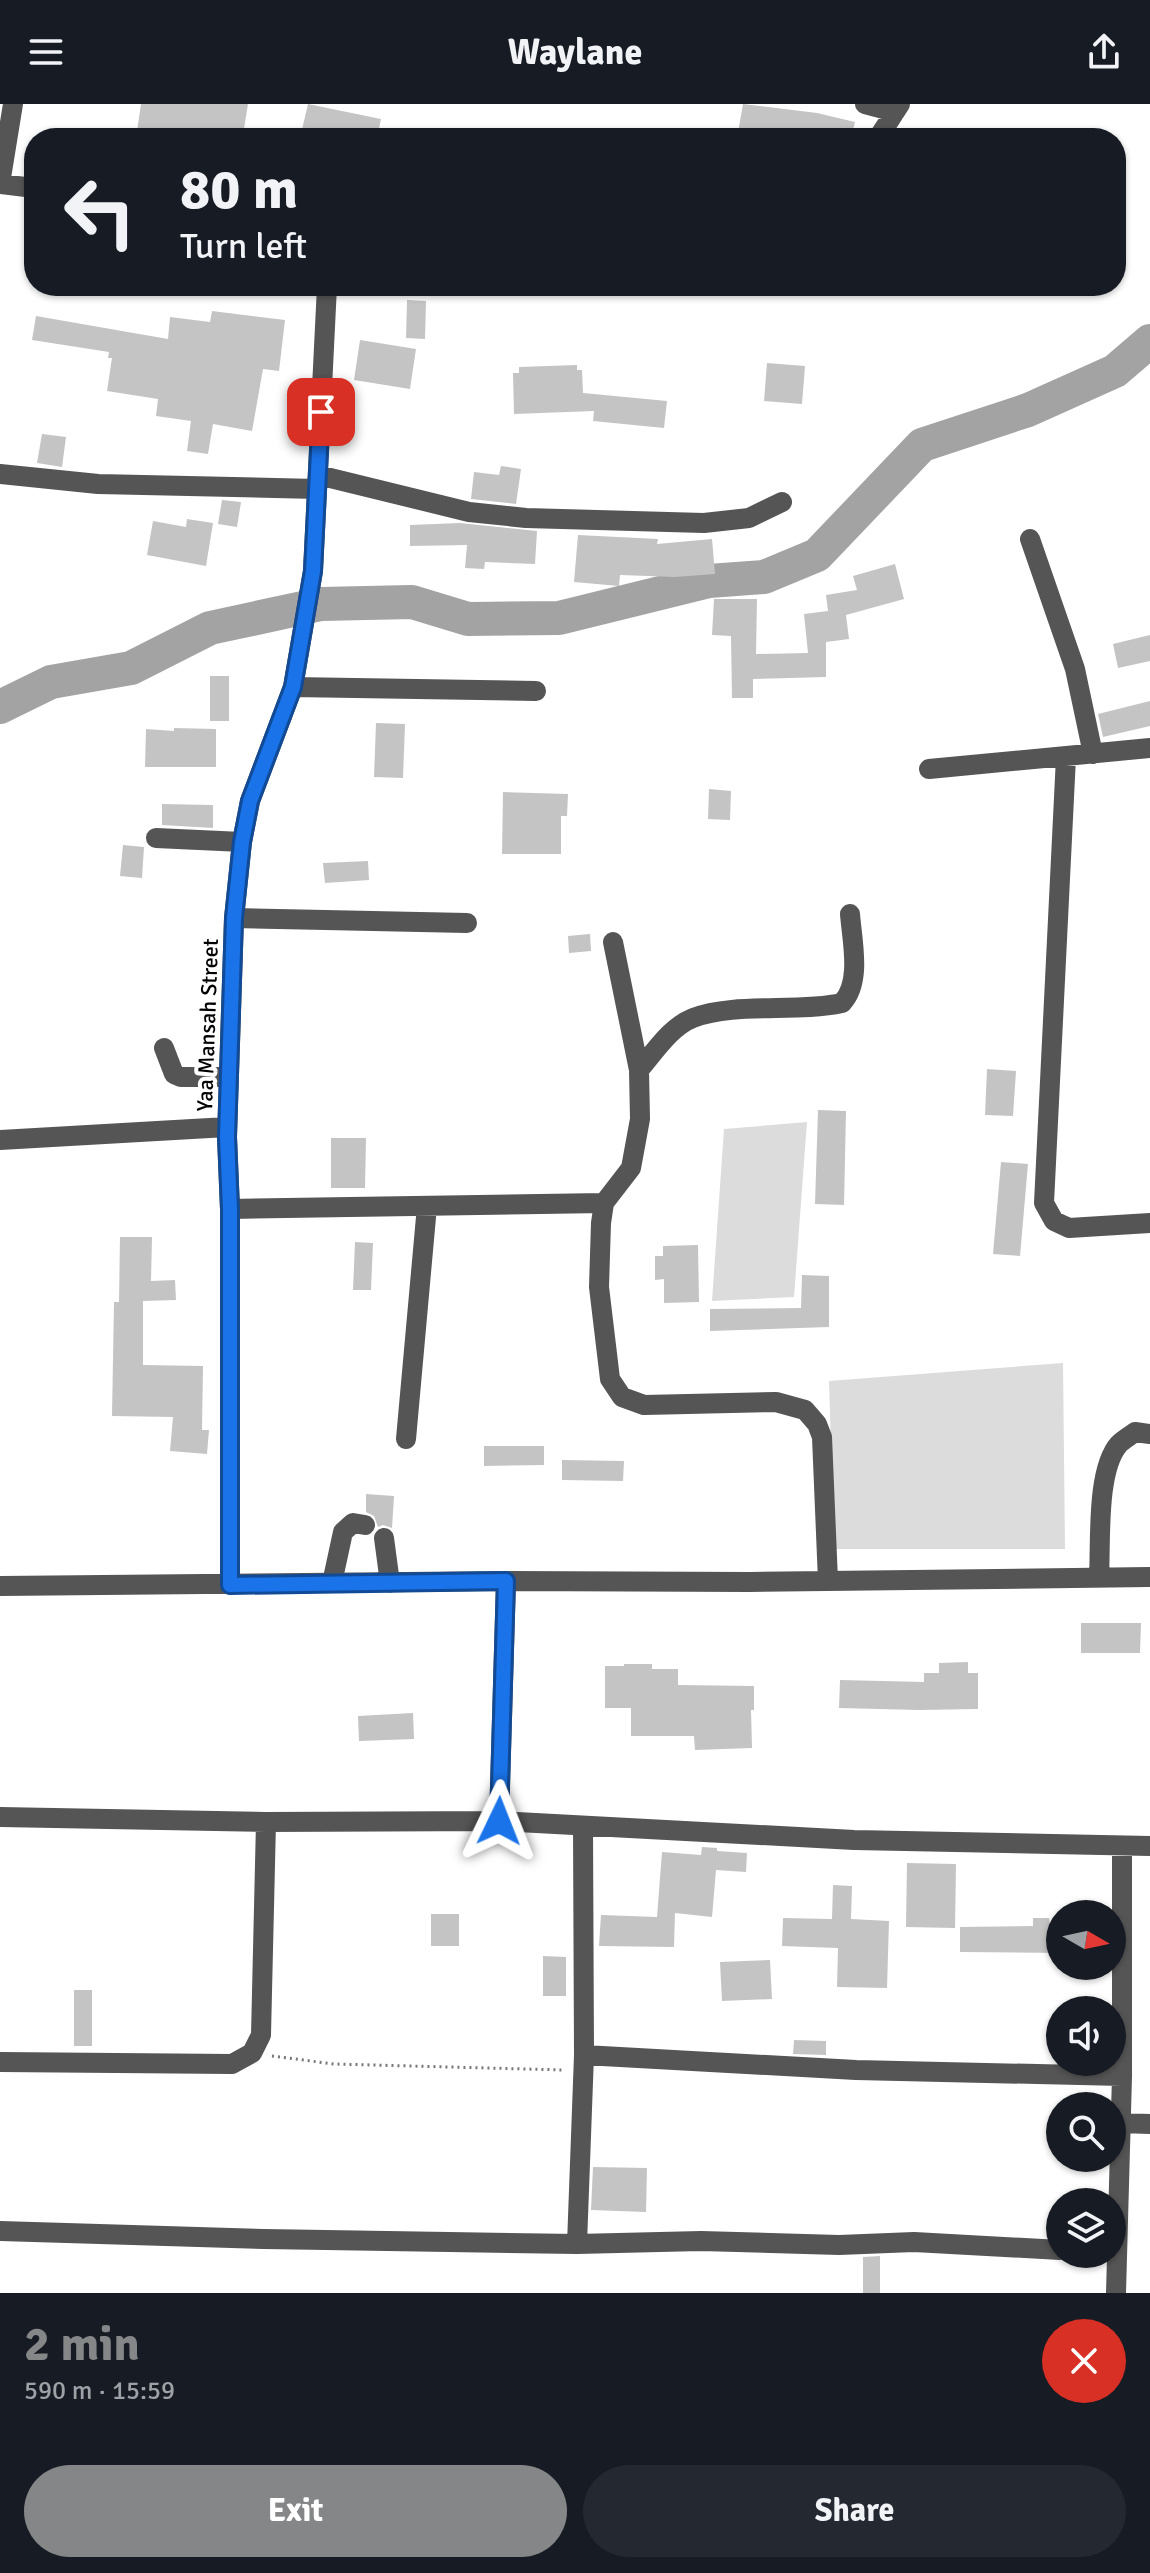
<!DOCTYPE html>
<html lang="en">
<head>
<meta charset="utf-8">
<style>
  :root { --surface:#171b24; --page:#242831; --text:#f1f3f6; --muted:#9ea1a6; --accent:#858687 }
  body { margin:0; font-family:Signika,sans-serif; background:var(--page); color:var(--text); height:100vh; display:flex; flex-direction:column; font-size:30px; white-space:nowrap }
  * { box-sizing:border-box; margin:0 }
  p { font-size:26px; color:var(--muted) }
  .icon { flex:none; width:44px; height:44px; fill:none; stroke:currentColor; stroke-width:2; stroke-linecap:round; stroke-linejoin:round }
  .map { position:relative; height:2189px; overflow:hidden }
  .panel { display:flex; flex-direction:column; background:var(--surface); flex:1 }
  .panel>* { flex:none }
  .hud { position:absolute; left:24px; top:24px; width:1102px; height:168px; border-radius:32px; box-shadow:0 2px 6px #0004; background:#171b24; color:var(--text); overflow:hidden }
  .needle { width:52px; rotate:99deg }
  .buttons { position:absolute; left:1046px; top:1796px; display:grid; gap:16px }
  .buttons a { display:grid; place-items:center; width:80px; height:80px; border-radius:50%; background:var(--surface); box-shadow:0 2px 6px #0004; font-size:40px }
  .pin { position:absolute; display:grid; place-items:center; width:68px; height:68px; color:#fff; margin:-34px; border-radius:16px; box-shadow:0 4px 12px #0006 }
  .me { position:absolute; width:88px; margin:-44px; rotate:2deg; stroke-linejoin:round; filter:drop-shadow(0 0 6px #0008) }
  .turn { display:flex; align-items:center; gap:28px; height:168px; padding:0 24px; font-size:36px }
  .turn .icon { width:104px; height:104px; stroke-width:2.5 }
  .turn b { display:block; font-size:56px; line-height:68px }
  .round { display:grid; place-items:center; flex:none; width:84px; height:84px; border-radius:42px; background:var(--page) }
  .headline { display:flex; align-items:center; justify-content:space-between; height:136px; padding:0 24px }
  h1 { font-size:48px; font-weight:700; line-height:60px; color:var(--accent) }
  .action { display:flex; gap:16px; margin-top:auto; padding:16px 24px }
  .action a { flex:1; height:92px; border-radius:48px; background:var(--accent); color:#fff; font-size:32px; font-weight:700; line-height:92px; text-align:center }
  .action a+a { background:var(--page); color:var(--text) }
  header { display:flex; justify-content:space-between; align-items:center; height:104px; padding:0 24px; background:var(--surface); font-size:36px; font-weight:700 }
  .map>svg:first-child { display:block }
  .green { fill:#dcdcdc }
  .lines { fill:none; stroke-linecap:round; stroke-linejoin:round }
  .river { stroke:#a3a3a3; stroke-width:34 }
  .building { fill:#c4c4c4 }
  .path { stroke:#777; stroke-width:3; stroke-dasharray:2 4; stroke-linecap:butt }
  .minor { stroke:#555; stroke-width:20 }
  .route-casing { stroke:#114b97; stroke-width:20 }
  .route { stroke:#1a73e8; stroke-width:14 }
  .labels { text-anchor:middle; stroke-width:8; stroke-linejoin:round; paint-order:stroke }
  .street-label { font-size:22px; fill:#000; stroke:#fff }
</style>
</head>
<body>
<header><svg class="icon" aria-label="menu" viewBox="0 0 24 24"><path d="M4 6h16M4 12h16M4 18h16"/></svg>Waylane<svg class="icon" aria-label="share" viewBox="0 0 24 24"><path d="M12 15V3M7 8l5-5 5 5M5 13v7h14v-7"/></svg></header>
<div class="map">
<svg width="1150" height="2189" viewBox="0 0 1150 2189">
  <rect width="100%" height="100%" fill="#fff"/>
  <path class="green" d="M807,1018L794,1193L712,1197L724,1025Z
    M1063,1259L1065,1445H834L829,1277Z"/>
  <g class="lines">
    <path class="river" d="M0,603L51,578L131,564L210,524L321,500L412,498L468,515L559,514L709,477L764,473L817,451L922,341L1028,306L1115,267L1150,237"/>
  </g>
  <path class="building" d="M141,0H248L243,31L208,25L207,34H136Z
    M308,0L381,15L377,34H300Z
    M743,0L817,9L855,18L851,34H737Z
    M407,196L426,197L425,235L406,234Z
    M212,207L285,216L279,267L263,265L252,327L213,320L208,350L187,347L191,317L156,312L158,295L107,287L112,254H108L109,248L32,236L36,212L168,235L170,213L210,218Z
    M360,236L416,245L410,285L354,276Z
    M767,259L805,262L802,300L764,297Z
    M577,261V266H582L583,289L667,297L664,324L593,317L594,307L514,310L513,269H519V263Z
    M42,330L66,333L62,363L37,359Z
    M501,362L521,365L516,400L471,395L474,368L499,371Z
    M222,396L241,398L237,423L218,420Z
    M187,415L213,419L206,462L147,451L153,417L186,423Z
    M460,419L537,427L535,460L485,458L484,465L465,464L467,441L410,442V421Z
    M578,431L658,435L657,440L712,435L715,470L675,473L620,471L619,482L574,478Z
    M895,460L904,495L846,511L849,535L826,538V573L753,575V594H732L731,532L712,531L714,495H757L756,550L808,549L804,510L828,507L826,491L857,486L853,472Z
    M1150,531V557L1118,564L1113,540Z
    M210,572H229V617H210Z
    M1150,597V622L1103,633L1098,610Z
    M376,619L405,620L403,674L374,673Z
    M174,624L216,625V663H145L146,625L174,627Z
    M709,685L731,687L730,716L708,715Z
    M503,688L568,690L567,712H561V750H502Z
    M162,700L213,701V724L162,721Z
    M123,741L144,743L142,774L120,772Z
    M368,757L369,776L325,779L323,759Z
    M590,830L591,847L569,849L568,832Z
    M987,965L1016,967L1013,1012L985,1011Z
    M818,1006L846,1007L844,1101L815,1100Z
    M331,1034H366L365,1084H331Z
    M1001,1058L1028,1060L1020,1152L993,1150Z
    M120,1133H152L151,1177L175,1176L176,1196L143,1197V1261L203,1262L202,1326H209L207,1350L170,1347L173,1313L112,1312L114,1198H119Z
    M355,1138L373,1139L371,1186H353Z
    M698,1141L699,1198L664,1199V1175L655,1176V1152H663V1142Z
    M802,1171L829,1172V1223L710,1227V1205L801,1204Z
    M484,1342H544V1361L484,1362Z
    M562,1356L624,1357L623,1377L562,1376Z
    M366,1390L394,1392L392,1424L383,1421L378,1423L374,1412L366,1408Z
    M1081,1519H1141L1140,1549H1081Z
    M968,1558V1569H978V1605L919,1606L839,1604L840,1576L924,1578V1569H939V1559Z
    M624,1560H652V1565H678V1581L754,1582V1606H751L752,1644L695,1646L694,1632H631V1604H605V1562H624Z
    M413,1609L414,1635L359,1637L358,1612Z
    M702,1743L717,1744V1747L747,1749L746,1768L716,1766L712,1813L675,1809L674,1843L599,1842L601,1811L657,1813L662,1748L701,1751Z
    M907,1759L956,1760L955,1824L906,1823Z
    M833,1781L852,1782L851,1815L889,1817L887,1884L837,1883L838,1844L782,1842L783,1814L832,1815Z
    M431,1810H459V1842H431Z
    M1033,1814H1049L1050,1820H1060V1849L960,1848V1823L1033,1822Z
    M543,1852L566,1853V1892H543Z
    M770,1856L772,1895L722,1897L720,1858Z
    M74,1886H92V1942H74Z
    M794,1936L826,1937V1951L793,1950Z
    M593,2063L647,2064L646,2108L591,2106Z
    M880,2152V2189H863V2153Z"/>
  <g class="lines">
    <path class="path" d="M272,1952L334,1960L564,1966"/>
    <path class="minor" d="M865,0L895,8
      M878,34L900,0
      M0,80L13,0
      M0,80L34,84
      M0,370L98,380L317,385
      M318,371L469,408L526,414L704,419L749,414L782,398
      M1030,435L1075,565L1093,650
      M293,583L536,587
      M1066,653L1044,1099L1054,1117L1069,1124L1150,1119
      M929,665L1150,644
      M156,734L242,738
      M234,814L467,819
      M613,838L639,966L640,1015L631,1064L604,1099L601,1119L599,1183L610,1275L622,1293L644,1301L776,1298L805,1306L817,1320L822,1333L828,1477
      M164,944L174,970L181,973H229
      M639,966C654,949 670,923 693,914C734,898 797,909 842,899C862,878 852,837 850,810
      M0,1036L227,1023
      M230,1105L604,1099
      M406,1335L427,1102
      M384,1434L390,1479
      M1099,1472C1101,1438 1096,1366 1119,1340C1123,1336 1130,1332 1135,1328L1150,1330
      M332,1479L343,1428L353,1419L365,1421
      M230,1481V1105L227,1033L234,814L242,738L250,697L293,583L313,467L327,182
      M0,1482L506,1477L749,1478L1150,1473
      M0,1713L266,1718L499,1717L854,1736L1150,1742
      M499,1717L506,1477
      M584,1951L856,1966L1122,1972
      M0,1958L232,1960L252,1949L261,1931L266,1718
      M1121,2019L1150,2020
      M0,2127L264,2135L577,2140L701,2137L839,2141L914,2138L1060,2146
      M577,2140L584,1951L583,1724
      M1116,2189L1122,1972V1743"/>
  </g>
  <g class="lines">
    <g class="route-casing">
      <path id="route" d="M321,308L313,467L293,583L250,697L242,738L234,814L227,1033L230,1105V1481L506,1477L499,1717"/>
    </g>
    <use href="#route" class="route"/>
  </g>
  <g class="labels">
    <g class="street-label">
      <text transform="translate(207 921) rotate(-88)" y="8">Yaa Mansah Street</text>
    </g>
  </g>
</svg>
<div class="buttons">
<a><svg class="needle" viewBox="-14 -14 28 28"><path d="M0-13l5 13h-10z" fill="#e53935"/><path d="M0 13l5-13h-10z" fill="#9ea1a6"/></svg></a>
<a><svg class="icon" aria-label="sound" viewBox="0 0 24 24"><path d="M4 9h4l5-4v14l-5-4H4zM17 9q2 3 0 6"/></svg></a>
<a><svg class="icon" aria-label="search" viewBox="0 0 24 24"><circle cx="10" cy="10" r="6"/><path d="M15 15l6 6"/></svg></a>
<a><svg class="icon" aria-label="layers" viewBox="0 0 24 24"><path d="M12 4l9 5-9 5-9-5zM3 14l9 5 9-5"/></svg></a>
</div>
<div class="pin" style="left:321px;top:308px;background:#d93025"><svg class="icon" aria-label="arrive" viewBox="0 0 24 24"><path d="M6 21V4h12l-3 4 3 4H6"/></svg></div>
<svg class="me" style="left:499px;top:1717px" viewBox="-20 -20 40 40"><path d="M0-17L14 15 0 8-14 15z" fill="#1a73e8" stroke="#fff" stroke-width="4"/></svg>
<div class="hud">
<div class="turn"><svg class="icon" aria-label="left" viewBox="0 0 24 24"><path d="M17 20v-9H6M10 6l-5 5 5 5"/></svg><div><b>80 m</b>Turn left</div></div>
</div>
</div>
<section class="panel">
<div class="headline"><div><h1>2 min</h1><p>590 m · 15:59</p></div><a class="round" style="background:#d93025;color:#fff"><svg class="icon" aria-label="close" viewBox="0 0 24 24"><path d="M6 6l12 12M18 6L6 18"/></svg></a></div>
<div class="action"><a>Exit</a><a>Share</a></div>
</section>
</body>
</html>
